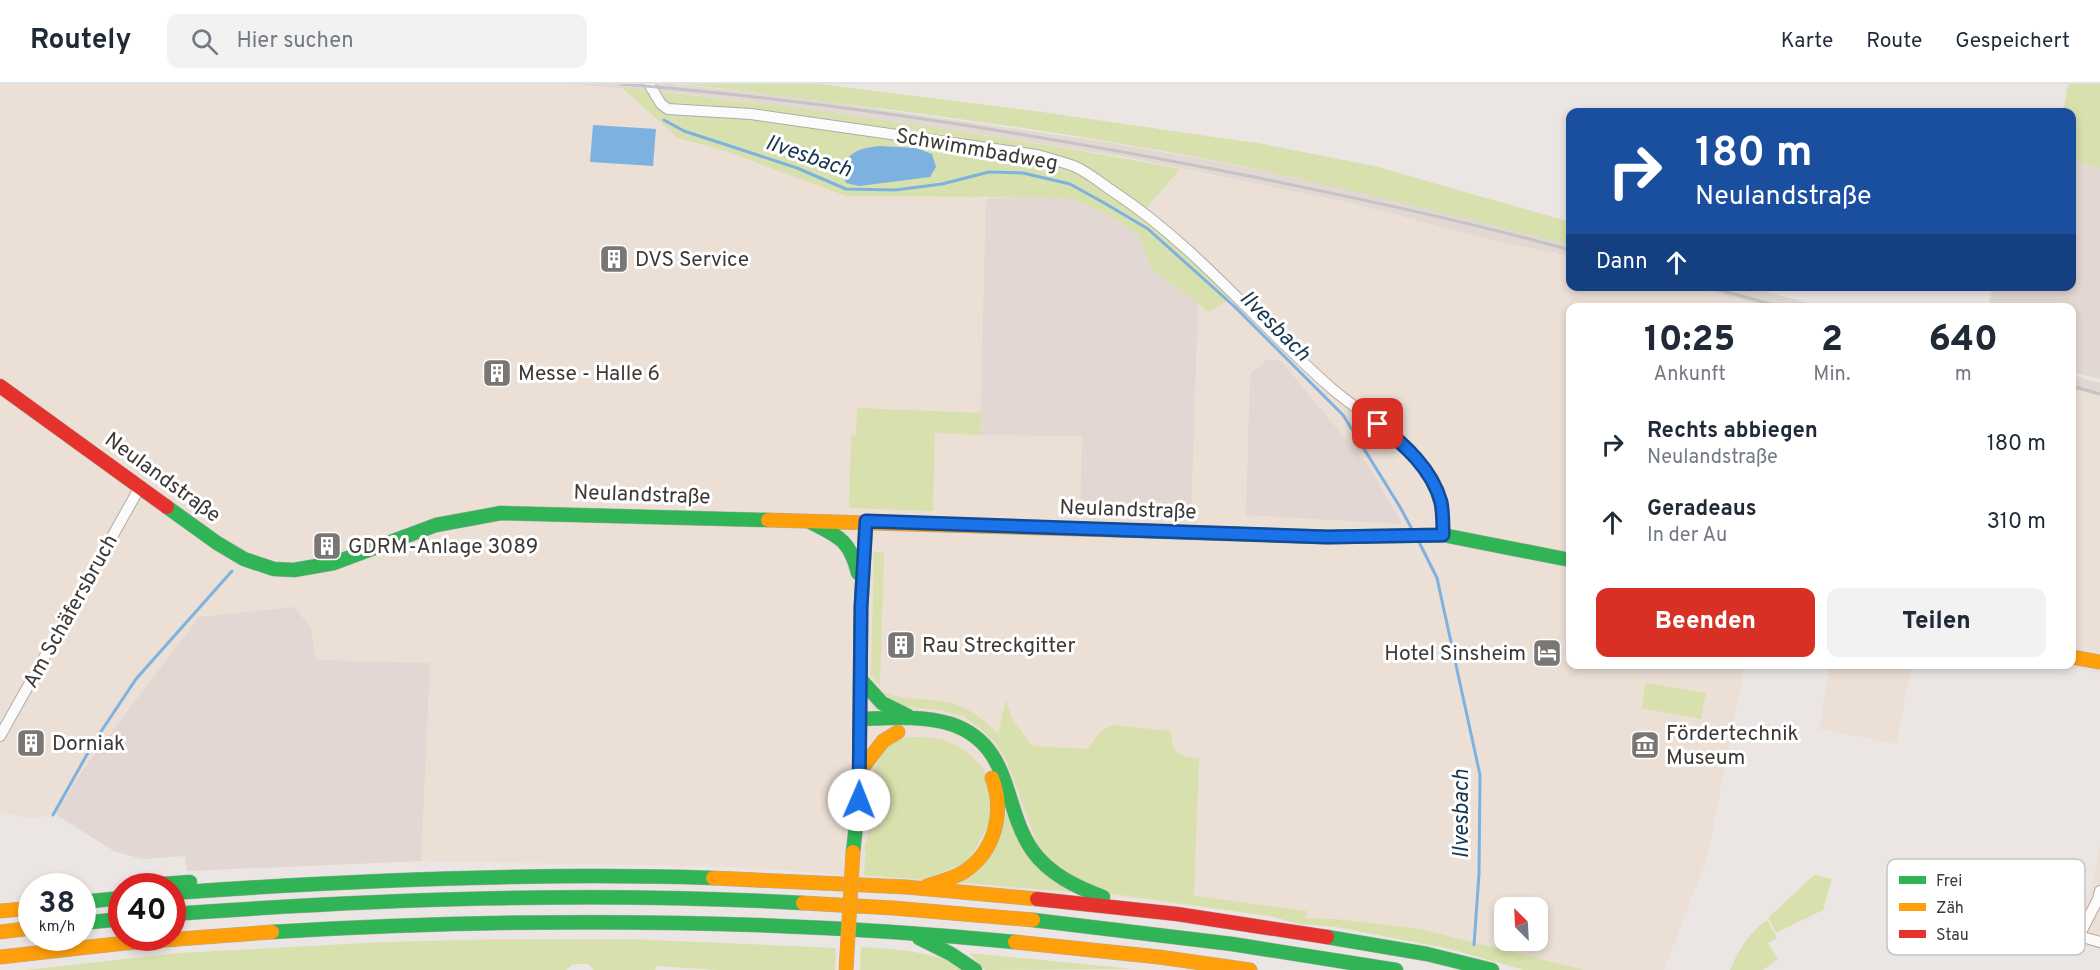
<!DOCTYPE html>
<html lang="de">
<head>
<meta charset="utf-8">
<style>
  :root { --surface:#fff; --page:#f2f2f3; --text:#1f2937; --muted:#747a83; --line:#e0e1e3; --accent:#d93025 }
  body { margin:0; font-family:Overpass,sans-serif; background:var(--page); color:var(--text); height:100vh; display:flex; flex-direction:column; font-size:22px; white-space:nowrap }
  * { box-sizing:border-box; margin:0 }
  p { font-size:20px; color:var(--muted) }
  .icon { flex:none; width:33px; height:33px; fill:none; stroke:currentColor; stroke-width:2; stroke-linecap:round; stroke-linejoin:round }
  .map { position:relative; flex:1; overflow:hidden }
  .side { position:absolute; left:1566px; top:219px; width:510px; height:366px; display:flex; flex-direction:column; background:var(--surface); border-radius:12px; box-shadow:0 3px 9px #0003 }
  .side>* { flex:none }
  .hud { position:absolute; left:1566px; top:24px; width:510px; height:183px; border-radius:12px; box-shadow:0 3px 9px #0003; background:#1a4fa0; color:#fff; overflow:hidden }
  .needle { width:39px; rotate:336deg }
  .buttons { position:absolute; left:1494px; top:813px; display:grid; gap:12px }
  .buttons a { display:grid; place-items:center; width:54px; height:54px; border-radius:12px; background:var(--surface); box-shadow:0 3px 9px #0003; font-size:30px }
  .speed { position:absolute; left:18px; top:789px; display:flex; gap:12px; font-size:30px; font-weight:700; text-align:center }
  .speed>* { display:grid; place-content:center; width:78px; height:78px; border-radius:50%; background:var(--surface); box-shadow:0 3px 9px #0003; line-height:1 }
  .speed small { font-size:15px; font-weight:400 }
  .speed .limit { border:9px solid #d22; background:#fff; color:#111 }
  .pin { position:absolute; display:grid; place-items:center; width:51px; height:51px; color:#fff; margin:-26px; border-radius:12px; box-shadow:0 3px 9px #0006 }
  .me { position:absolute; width:66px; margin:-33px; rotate:1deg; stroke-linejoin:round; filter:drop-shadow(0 0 4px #0008) }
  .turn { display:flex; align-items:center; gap:21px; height:126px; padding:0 30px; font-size:27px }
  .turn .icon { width:78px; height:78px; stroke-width:2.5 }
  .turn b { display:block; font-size:42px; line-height:51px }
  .then { display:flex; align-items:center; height:57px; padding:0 30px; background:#0003; gap:12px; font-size:22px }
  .eta { display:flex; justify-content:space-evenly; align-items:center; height:102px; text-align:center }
  .eta b { font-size:36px; font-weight:800; line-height:42px }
  .action { display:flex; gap:12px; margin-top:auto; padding:12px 30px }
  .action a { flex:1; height:69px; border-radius:12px; background:var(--accent); color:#fff; font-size:24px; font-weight:800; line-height:69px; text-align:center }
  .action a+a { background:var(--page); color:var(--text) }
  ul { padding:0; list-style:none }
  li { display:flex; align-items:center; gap:18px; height:78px; padding:0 30px }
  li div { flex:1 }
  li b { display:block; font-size:22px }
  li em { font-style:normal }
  header { display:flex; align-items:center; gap:36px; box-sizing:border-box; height:84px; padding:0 30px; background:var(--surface); border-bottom:2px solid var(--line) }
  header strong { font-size:28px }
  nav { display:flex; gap:33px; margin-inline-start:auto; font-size:21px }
  .search { width:420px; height:54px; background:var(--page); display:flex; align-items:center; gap:15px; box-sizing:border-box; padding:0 21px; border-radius:12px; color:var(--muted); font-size:22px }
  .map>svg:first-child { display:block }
  .commercial { fill:#ecdfd6; fill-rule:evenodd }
  .built { fill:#e2d7d2 }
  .green { fill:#d8e0ad }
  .water { fill:#7db2e0 }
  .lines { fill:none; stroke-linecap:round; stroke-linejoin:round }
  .stream { stroke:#7db2e0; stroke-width:3 }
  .street-casing { stroke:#afabaa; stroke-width:12 }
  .fast-casing { stroke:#afabaa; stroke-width:15 }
  .slow-casing { stroke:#afabaa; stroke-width:15 }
  .jam-casing { stroke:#afabaa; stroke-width:15 }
  .street { stroke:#fcfbfb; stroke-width:10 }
  .fast { stroke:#30b455; stroke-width:14 }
  .slow { stroke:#ff9f0a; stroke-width:14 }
  .jam { stroke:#e5322d; stroke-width:14 }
  .rail { stroke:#c5c4c4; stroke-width:3 }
  .slow-bridge-casing { stroke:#afabaa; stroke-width:15; stroke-linecap:butt }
  .slow-bridge { stroke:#ff9f0a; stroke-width:14 }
  .route-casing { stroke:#114b97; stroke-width:15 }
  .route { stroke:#1a73e8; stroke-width:10 }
  .labels { text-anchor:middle; stroke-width:6; stroke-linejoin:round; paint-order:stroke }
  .street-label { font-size:21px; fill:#3c3937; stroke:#fff }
  .poi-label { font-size:21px; fill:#3c3937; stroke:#fff; text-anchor:start }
  .water-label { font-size:22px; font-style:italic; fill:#14344f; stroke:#fff }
  .key { fill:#fff; stroke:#c4c4c3; stroke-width:1.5 }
  .key-label { font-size:16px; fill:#3c3937 }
</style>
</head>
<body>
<header>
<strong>Routely</strong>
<div class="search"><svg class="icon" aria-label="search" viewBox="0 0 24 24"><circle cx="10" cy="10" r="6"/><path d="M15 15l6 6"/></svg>Hier suchen</div>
<nav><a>Karte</a><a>Route</a><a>Gespeichert</a></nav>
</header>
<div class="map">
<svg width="2100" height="886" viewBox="0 0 2100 886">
  <rect width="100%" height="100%" fill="#ebe6e4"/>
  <path class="commercial" d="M0,0H572L622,4L678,54L728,68L985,114L1032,113L1072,115L1209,228L1143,128L1180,85L1347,118L1496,157L1570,172V202L1693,203L1772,223L1570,224V580L1745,581L1707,774L1664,886H1585L1421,845L1336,835L1269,832L1127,814L743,783L421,777L187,787L185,772L142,775L114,767L55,730L31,735L0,728ZM1504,824H1538V856H1504Z
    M2072,304L2100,312V589L2052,581L2072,580Z
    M1830,581H1911L1897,660L1819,645Z
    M2100,761V866L2068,855L2093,800Z"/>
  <path class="built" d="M573,0H675L796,13L1106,58L1230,80L1350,105L1570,160V172L1496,157L1347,118L1120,72L905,39L759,19L687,10Z
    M2072,77L2100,84V295L2072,288V224L1988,223L1993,203L2072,202Z
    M1032,113L1072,115L1108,131L1138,151L1152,185L1198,219L1191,433L1080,429L1082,352L980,351L986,114Z
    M1693,203H1748L1824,223H1772Z
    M1268,275L1281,277L1372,387L1402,440L1246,431L1250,290Z
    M2072,291L2100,299V312L2072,305Z
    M294,523L311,544L316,576L430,579L421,777L187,787L185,772L142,775L114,767L55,730L85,683L199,533Z"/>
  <path class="green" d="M684,0H819L1035,27L1263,60L1374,82L1570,138V159H1563C1453,131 1343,103 1232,80C1050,44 867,22 684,0Z
    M2068,0H2100V84L2072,77V28H2063Z
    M622,4C738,15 854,31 969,49C1040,60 1110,71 1180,85L1143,128L1235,211L1209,228L1152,185L1138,151L1108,131L1072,115L1032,113L846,112L728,68L678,54Z
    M857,324L981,329L980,351L935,349L933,427L849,424L851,352L856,351Z
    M874,468H884L880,601L871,591Z
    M1646,599L1706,609L1701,635L1641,624Z
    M881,607C904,617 917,614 941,617C964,620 982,633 998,650L1006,616L1012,635L1032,662L1087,665L1103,645L1115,641L1171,647C1172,668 1178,673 1199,674L1194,812L1307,827L1305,834L1336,835L1421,845L1585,886H1524L1450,865L1336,843L1300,840L1269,832L1099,808L1041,770L1008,680L997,661L981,645L963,632L941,626L900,622Z
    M906,653C917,653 928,653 939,655C969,661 995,691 995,722C995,731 974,767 969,777L924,796L864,791L866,767L864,765L871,740L875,684L883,665Z
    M1003,726L1073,808L955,798Z
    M1814,791L1832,795L1823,826L1776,849L1768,834Z
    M1767,836L1777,854L1768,859L1778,875L1763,886H1730C1738,867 1749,848 1767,836Z
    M503,855H629L836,864L835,886H717L657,882L655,886H594L588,880H573L566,886H25L179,869L385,858Z
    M861,863C899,865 934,867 967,886H860Z
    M969,869L1134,885L985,886Z"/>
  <path class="water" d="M593,41L656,45L653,82L590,78Z
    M879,62L916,64L932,70L936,83L930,93L859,102L846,99L841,85C851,66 859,65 879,62Z"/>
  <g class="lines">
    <path class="stream" d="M664,36L684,47L797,84L846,105L895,106L942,100L989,88L1023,89L1070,100L1106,120L1148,145L1235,223L1343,331L1400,423L1413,447
      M1419,458L1437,494L1480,691L1479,790L1474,861
      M53,731L94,658L136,595L232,487"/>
    <g class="street-casing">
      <path id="street" d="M649,0L661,20L668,25L751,30L1037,71C1050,75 1064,78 1076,83C1089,89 1102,100 1114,108C1196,162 1257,239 1330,303C1362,331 1401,351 1425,387C1439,407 1442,427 1443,451
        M0,652L140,403
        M2100,807L2098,815L2079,852L2100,858"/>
    </g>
    <g class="fast-casing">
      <path id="fast" d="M167,423L217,459L244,475L274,485L294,486L334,479L436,441L501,429L768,436
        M812,439C840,453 850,457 858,489
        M1114,446L1327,453L1443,451L1570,476
        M861,596L882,619L908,632
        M860,635C890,634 922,631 951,640C1013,661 1002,722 1032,766C1049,790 1076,803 1103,813
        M853,768L859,716L861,523L866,437
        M135,802L190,798
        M172,809C352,796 532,788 713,794
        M82,818L122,814
        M172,830C382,815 592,807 803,819
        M1033,836L1232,860L1396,886
        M82,839L122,835
        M272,848C520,833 768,834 1015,858
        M1327,853L1427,870L1492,886
        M919,854L951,870L975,886"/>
    </g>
    <g class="slow-casing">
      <path id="slow" d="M768,436L1114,446
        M2072,573L2100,578
        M860,687L883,657L898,648
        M713,794L906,803L1037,815
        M927,802C939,798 951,795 962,789C995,769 1005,728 992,694
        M803,819L893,824L1033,836
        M0,827L32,824
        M0,848L32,844
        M1015,858L1159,873L1250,886
        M0,873L125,859L272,848"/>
    </g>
    <g class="jam-casing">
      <path id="jam" d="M0,302L167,423
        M1037,815L1177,830L1327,853"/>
    </g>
    <use href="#street" class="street"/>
    <use href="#fast" class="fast"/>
    <use href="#slow" class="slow"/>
    <use href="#jam" class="jam"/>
    <path class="rail" d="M621,0C833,17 1045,51 1254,93C1360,115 1466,137 1570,166
      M1706,202L1784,224
      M2072,302L2100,310"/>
    <g class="slow-bridge-casing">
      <path id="slow-bridge" d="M846,886L853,768"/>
    </g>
    <use href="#slow-bridge" class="slow-bridge"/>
  </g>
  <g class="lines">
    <g class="route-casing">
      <path id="route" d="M859,716L861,523L866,437L1327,453L1443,451C1443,440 1443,428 1441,418C1432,385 1404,360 1378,340"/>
    </g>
    <use href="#route" class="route"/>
  </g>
  <defs>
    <g id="building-square" transform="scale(1.5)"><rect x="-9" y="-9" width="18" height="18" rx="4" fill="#797674" stroke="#fff"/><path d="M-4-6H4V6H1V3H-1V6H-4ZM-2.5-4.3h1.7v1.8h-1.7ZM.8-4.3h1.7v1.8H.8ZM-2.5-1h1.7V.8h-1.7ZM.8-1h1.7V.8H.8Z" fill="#fff"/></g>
    <g id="hotel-square" transform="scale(1.5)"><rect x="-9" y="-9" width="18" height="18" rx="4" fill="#797674" stroke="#fff"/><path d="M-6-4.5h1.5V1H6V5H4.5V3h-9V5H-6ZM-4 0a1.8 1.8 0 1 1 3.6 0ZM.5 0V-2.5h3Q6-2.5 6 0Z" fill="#fff"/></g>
    <g id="museum-square" transform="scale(1.5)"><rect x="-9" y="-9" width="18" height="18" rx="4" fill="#797674" stroke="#fff"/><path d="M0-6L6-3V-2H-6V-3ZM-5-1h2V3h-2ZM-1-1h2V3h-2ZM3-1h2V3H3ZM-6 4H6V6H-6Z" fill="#fff"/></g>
  </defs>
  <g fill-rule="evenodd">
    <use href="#building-square" x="614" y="175"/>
    <use href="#building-square" x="497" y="289"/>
    <use href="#building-square" x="327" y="462"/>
    <use href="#building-square" x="901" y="561"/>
    <use href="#hotel-square" x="1547" y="569"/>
    <use href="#building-square" x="31" y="659"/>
    <use href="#museum-square" x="1645" y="661"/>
  </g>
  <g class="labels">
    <g class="street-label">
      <text transform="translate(977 65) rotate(10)" y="7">Schwimmbadweg</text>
      <text transform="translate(163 393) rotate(36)" y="7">Neulandstraße</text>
      <text transform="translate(642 410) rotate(2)" y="7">Neulandstraße</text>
      <text transform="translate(1128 425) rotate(2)" y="7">Neulandstraße</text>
      <text transform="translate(70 527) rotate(-61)" y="7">Am Schäfersbruch</text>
    </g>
    <g class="poi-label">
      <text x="635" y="182">DVS Service</text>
      <text x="518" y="296">Messe - Halle 6</text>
      <text x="348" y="469">GDRM-Anlage 3089</text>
      <text x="922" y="568">Rau Streckgitter</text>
      <text x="1526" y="576" text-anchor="end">Hotel Sinsheim</text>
      <text x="1666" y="656">Fördertechnik<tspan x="1666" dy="24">Museum</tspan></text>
      <text x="52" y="666">Dorniak</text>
    </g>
    <g class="water-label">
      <text transform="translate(809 71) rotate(19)" y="8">Ilvesbach</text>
      <text transform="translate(1276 241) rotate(45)" y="8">Ilvesbach</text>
      <text transform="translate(1460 730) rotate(-90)" y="8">Ilvesbach</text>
    </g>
  </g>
  <rect x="1887" y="775" width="198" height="96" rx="9" class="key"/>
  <rect x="1899" y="792" width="27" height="8" fill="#30b455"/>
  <rect x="1899" y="819" width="27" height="8" fill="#ff9f0a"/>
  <rect x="1899" y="846" width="27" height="8" fill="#e5322d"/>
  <g class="key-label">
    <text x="1936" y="802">Frei</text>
    <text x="1936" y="829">Zäh</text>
    <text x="1936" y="856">Stau</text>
  </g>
</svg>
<div class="buttons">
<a><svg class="needle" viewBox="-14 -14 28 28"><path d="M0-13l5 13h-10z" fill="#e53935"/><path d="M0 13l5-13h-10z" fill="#747a83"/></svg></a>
</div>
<div class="speed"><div>38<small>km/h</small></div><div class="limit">40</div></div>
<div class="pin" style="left:1378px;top:340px;background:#d93025"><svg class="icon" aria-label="arrive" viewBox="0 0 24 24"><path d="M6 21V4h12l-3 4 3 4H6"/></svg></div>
<svg class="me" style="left:859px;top:716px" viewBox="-20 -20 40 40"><circle r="19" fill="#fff"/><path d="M0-13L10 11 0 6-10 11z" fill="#1a73e8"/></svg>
<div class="hud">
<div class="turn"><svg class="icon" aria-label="right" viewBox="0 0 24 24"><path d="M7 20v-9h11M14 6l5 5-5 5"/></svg><div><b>180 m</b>Neulandstraße</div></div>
<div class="then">Dann<svg class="icon" aria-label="ahead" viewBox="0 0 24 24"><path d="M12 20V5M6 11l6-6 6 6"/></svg></div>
</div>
<section class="side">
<div class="eta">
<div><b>10:25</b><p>Ankunft</p></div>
<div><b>2</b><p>Min.</p></div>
<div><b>640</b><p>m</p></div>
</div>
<ul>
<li><svg class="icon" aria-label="right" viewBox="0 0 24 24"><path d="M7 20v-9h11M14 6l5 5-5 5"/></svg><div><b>Rechts abbiegen</b><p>Neulandstraße</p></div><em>180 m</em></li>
<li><svg class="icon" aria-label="ahead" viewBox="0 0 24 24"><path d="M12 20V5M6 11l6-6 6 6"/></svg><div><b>Geradeaus</b><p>In der Au</p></div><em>310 m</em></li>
</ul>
<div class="action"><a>Beenden</a><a>Teilen</a></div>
</section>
</div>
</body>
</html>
